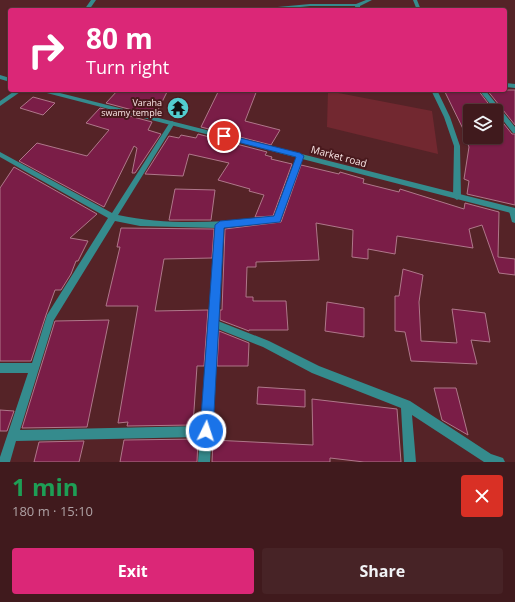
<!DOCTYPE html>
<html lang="en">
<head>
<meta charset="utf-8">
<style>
  :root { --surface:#401a1d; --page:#472326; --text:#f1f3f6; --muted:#aea1a4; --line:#59383b; --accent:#db2777 }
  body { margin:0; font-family:"Open Sans",sans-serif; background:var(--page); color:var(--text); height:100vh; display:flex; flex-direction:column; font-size:15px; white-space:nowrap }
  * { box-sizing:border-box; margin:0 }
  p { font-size:13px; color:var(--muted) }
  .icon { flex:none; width:22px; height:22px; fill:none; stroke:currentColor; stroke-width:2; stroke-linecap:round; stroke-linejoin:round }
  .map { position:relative; height:462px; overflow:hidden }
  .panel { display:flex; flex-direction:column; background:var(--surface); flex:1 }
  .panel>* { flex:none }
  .hud { position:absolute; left:8px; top:8px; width:499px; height:84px; border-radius:4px; box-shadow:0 1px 3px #0004,0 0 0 1px var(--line); background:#db2777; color:#fff; overflow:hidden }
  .tools { position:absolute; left:463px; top:104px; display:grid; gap:8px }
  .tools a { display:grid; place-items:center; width:40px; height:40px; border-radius:4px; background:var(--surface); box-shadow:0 1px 3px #0004,0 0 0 1px var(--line); font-size:20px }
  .pin { position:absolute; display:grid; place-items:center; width:34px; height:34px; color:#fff; margin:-17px; border:2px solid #fff; border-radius:50%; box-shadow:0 1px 4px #0007 }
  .me { position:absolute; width:44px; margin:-22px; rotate:4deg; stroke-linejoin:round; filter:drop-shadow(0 0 3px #0008) }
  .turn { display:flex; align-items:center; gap:14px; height:84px; padding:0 12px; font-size:18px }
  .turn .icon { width:52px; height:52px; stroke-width:2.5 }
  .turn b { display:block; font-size:28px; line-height:34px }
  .round { display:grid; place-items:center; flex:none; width:42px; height:42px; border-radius:4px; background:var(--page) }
  .headline { display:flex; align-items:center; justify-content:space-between; height:68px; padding:0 12px }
  h1 { font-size:24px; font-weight:700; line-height:30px; color:#1e9e55 }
  .action { display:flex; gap:8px; margin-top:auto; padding:8px 12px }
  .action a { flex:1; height:46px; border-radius:4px; background:var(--accent); color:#fff; font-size:16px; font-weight:700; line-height:46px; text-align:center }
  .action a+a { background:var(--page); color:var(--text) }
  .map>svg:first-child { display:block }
  .green { fill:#722830 }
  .building { fill:#7a1d47; stroke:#af778a }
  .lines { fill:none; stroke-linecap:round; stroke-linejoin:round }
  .minor { fill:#358b8d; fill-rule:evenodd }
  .tertiary { fill:#358b8d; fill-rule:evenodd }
  .route { fill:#1a73e8; stroke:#114b97 }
  .labels { text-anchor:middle; stroke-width:4; stroke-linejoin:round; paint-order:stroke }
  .far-poi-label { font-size:9px; fill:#fbe7e7; stroke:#49191d; text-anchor:end }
  .street-label { font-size:10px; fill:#fbe7e7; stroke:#49191d }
</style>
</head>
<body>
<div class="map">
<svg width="515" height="462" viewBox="0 0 515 462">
  <rect width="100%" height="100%" fill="#552327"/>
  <path class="green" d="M328,91L432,111L438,154L327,127Z"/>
  <path class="building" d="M118,90H168L155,116L106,103Z
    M219,90H257L245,121L280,130L271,145L201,127Z
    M444,90H478L494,111H470V137H496V114L512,134H515V205L467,194L469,181L464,179L469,147L465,137H467Z
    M487,90H515V125Z
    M33,97L55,103L43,115L20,108Z
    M100,108L152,122L148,130L161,134L135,173H132L137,148L134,146L104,207L19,161L37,143L87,156L109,130L86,123Z
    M198,134L267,152L265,155L272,157L271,159L292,164L273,216L255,217L264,195L249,191L250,189L218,180L229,163L189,154L183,176L145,174L169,136L179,138L181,135L196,138Z
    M301,165L339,174L340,172L364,179L363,183L399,192L400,189L464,209L465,203L499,212L498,257L515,259V275L499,273L482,225L469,229L473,248L397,236L395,254L368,249V259L352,257L353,230L316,223L319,260L256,262V267H247L246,297H253V301H286L288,330H249V331L220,320V310H222L225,229L281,222Z
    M14,167L97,214L70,238L88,241L78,261H76L71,274L61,290H55L46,315L31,361H0V188Z
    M175,189L215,190L211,220H169Z
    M121,228L214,229L212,258L164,259L155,311L208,310L204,366H197L193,425L127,426L128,422L118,423L138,306H106L120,247H117Z
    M403,269L423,275L419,302L421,341L457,343L452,309L485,313L490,342L471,340L477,364L411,361L405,332L395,331V296H399Z
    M327,302L364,308V337L325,331Z
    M109,320L87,427L22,428L55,321Z
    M219,331L249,343L248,366H217Z
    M258,387L305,390V407L257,404Z
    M434,388H456L468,435L442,420Z
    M312,399L397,409L401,462H364L330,458V462H212L213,440L313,445Z
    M0,410L14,411L7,431H0Z
    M198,439L197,462H120L124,440Z
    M84,441L79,462H34L39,442Z"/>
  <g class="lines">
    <path class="minor" d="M91,0H96L89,10H84Z
      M366,0H372L360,6V10H356L355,6H310L272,10H254L256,9L310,4H356Z
      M413,0H417L421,10H417Z
      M505,83L515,84V88L505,87Z
      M16,90H23L0,106V101Z
      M431,90H437L450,117L460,146L461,197L457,200L453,197L454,146L444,117Z
      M479,90H485L515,127V133H513Z
      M172,121L175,123L118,215C169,226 223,222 274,217L297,156L300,154L303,156L280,222L224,228L218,321L269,341L319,366L410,401L491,454L503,458L505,462H484L412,415L416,462H404L401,408L312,373L263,347L218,329L210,462H198L200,437L16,441L10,462H0V457L28,373H0V363H32L47,315L108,218L0,157V152L112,213L170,122ZM115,221L140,226L216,228L201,426L20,430L54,320Z
      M513,208L515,209V223L512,222L509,211Z"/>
    <path class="tertiary" d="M0,75L10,78V82L0,79Z
      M38,90H48L515,208V214L39,91Z"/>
  </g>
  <path class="route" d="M221,134H224L300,153L304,156L280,222L224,228L213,431L211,435L206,437L202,435L200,431L215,225L220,221L274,216L296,157L221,138Z"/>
  <defs>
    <g id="temple-disc" transform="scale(1.15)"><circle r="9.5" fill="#52cdcf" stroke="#49191d"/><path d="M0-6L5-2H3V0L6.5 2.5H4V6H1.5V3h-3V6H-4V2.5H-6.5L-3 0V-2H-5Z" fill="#111"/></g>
  </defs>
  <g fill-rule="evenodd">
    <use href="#temple-disc" x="178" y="108"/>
  </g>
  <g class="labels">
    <g class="far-poi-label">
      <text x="162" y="106">Varaha<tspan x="162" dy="10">swamy temple</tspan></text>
    </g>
    <g class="street-label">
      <text transform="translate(339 156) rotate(15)" y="4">Market road</text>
    </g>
  </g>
</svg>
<div class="tools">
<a><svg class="icon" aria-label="layers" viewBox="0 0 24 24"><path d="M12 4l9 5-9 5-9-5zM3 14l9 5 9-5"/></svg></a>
</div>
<div class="pin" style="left:224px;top:136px;background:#d93025"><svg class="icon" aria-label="arrive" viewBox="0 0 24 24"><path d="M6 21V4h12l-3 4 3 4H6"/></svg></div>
<svg class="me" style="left:206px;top:431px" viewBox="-20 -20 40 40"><circle r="17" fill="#1a73e8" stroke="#fff" stroke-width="3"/><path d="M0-11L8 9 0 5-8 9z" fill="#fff"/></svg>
<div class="hud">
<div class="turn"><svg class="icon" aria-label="right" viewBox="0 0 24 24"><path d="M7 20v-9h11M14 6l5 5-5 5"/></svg><div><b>80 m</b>Turn right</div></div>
</div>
</div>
<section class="panel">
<div class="headline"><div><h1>1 min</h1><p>180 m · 15:10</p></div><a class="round" style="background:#d93025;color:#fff"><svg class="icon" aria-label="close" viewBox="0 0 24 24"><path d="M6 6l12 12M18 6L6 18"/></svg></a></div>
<div class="action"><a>Exit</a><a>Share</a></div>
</section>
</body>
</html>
